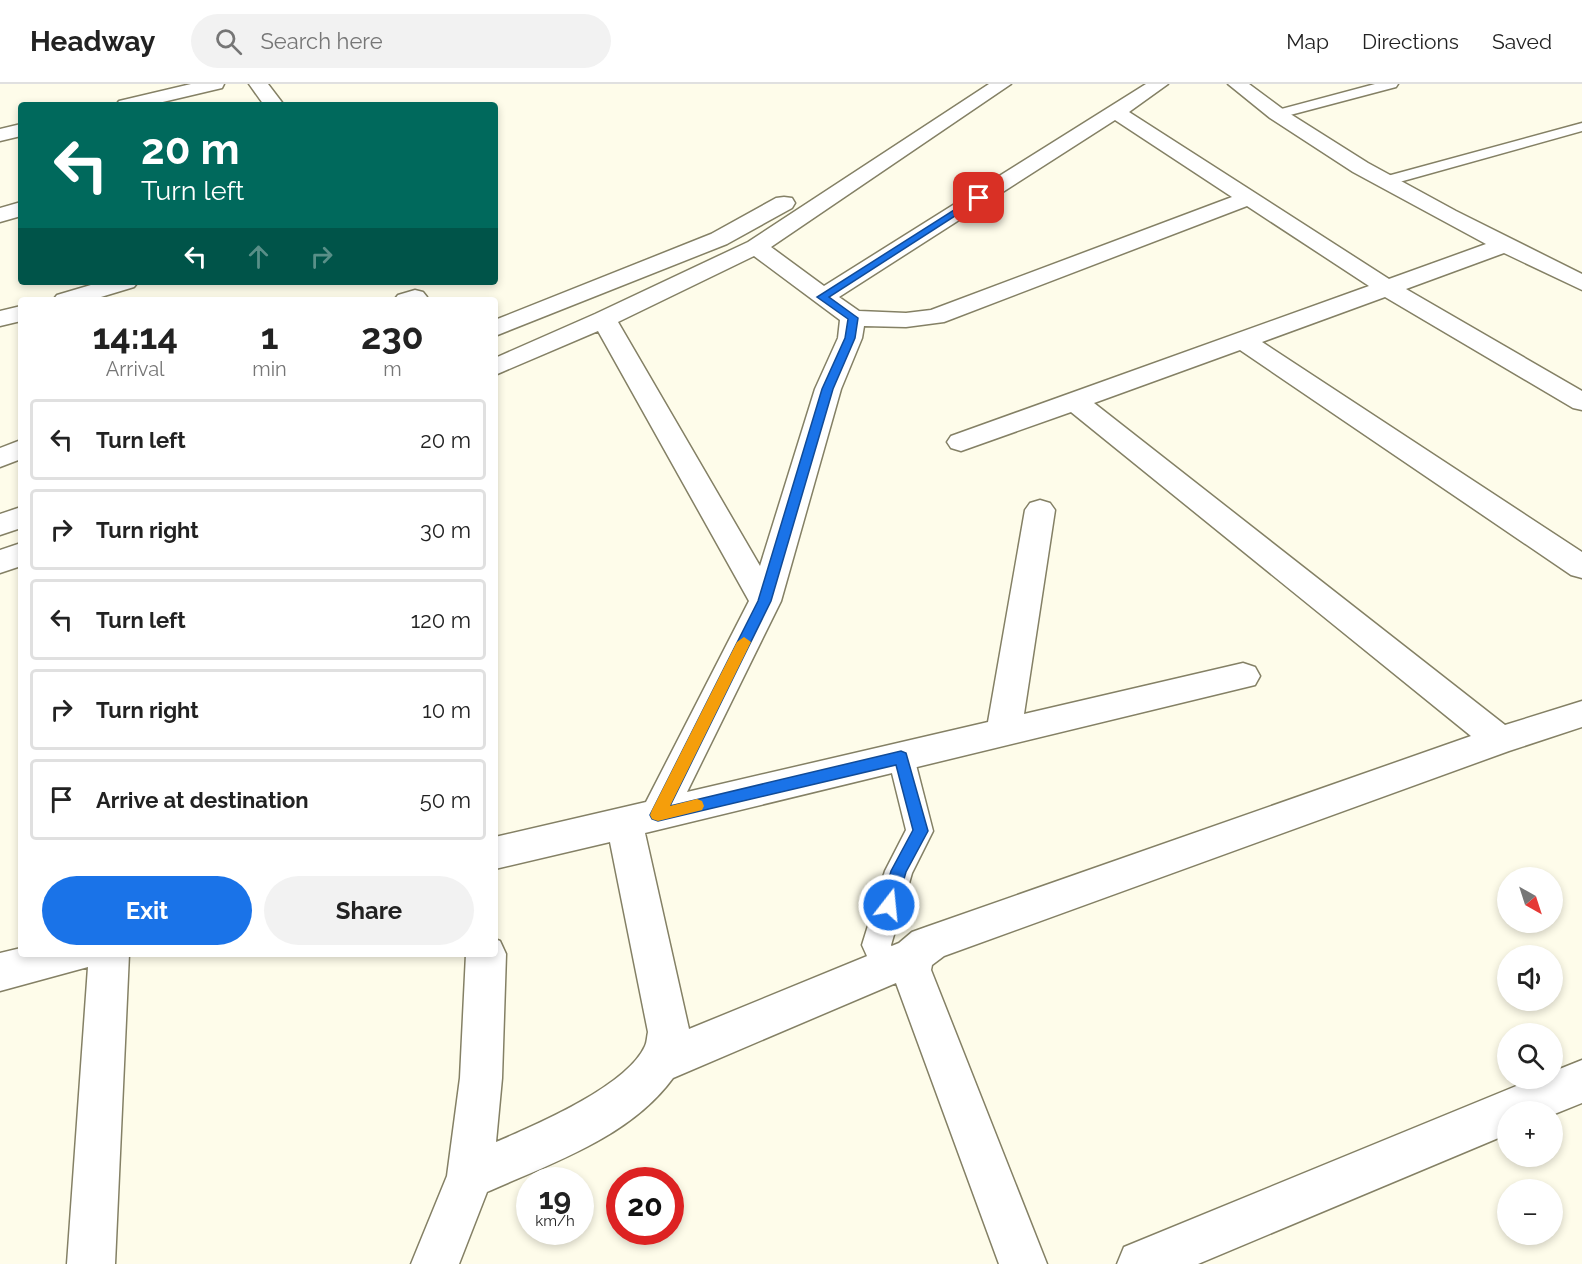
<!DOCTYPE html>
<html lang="en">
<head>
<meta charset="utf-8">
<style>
  :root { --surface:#fff; --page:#f2f2f2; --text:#222; --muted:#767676; --line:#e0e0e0; --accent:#1a73e8 }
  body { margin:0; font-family:Raleway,sans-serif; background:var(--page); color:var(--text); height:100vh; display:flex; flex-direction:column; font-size:22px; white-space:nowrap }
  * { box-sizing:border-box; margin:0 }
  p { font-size:20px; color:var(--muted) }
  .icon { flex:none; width:33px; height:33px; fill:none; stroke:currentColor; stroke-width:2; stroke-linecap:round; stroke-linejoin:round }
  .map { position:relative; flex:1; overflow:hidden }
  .side { position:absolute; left:18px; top:213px; width:480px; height:660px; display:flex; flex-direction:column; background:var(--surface); border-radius:6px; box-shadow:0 3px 9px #0003 }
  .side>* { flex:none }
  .guide { position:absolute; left:18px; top:18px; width:480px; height:183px; border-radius:6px; box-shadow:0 3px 9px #0003; background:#00695c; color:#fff; overflow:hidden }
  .needle { width:39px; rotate:141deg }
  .fabs { position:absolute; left:1497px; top:783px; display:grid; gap:12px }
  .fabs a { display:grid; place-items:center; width:66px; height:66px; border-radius:50%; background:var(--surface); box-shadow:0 3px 9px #0003; font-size:30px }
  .speed { position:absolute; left:516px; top:1083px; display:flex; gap:12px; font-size:30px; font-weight:700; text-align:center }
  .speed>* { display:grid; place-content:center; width:78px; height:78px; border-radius:50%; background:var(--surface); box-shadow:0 3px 9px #0003; line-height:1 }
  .speed small { font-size:15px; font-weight:400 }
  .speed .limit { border:9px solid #d22; background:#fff; color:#111 }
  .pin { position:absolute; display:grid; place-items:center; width:51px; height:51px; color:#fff; margin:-26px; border-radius:12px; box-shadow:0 3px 9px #0006 }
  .me { position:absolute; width:66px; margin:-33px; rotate:16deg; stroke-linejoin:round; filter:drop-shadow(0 0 4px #0008) }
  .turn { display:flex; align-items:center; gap:21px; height:126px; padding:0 24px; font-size:27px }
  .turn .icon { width:78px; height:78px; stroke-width:2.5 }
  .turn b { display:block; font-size:42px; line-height:51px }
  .lanes { display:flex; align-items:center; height:57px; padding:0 24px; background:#0003; justify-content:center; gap:30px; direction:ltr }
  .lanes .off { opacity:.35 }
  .eta { display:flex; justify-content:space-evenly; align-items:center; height:102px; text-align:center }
  .eta b { font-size:36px; font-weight:700; line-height:42px }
  .action { display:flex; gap:12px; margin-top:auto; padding:12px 24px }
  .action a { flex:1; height:69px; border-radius:36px; background:var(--accent); color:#fff; font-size:24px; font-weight:700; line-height:69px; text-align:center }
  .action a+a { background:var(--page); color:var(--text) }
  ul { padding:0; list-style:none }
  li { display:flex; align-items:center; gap:18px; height:81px; margin:0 12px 9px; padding:0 12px; border:3px solid var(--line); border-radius:6px }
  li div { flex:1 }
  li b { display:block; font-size:22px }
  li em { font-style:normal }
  header { display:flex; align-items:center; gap:36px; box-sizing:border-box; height:84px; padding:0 30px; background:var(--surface); border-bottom:2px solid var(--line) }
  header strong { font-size:28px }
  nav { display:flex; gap:33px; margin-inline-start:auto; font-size:21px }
  .search { width:420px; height:54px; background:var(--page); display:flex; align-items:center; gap:15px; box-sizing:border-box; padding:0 21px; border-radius:33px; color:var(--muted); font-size:22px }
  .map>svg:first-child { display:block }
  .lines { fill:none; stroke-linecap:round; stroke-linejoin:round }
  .lane-casing { stroke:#848065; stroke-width:3 }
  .street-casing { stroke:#848065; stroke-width:3 }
  .lane { fill:#fff; fill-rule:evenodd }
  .street { fill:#fff; fill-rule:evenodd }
  .route { fill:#1a73e8; stroke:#114b97; stroke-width:1.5 }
  .slow { fill:#f59e0b }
</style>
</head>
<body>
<header>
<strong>Headway</strong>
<div class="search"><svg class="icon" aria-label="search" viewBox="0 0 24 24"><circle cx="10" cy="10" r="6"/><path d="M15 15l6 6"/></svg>Search here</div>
<nav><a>Map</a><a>Directions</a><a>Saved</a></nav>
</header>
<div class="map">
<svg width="1582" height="1180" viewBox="0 0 1582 1180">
  <rect width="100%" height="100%" fill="#fefcea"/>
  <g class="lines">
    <g class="lane-casing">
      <path id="lane" d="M1375,0H1398L1396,3L1275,35L1268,31L1270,28Z
        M1582,39V47L1385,102L1377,97L1380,94Z
        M901,663L910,666L914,673L933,747L912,789L891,861L901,882L896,892L886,896L876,892L862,861L885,787L906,746L888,673L892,666Z"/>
    </g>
    <g class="street-casing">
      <path id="street" d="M191,0H224L222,4L150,21H116L119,17Z
        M249,0H268L284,21H264Z
        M989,0H1011L771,163L824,202L1146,0H1168L1129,28L1389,195L1486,160L1353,88L1270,34L1228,0H1249L1284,26L1368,79L1456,127L1582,190V206L1504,169L1406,205L1582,307V326L1573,324L1385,213L1262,258L1582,468V494L1571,491L1240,266L1094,319L1505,641L1582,617V643L1509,667L944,872L932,881L931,886L1047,1180H999L896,899L673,994C630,1053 552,1079 487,1108L459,1180H411L447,1092L460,994L466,870H495V855L500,857L506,870L502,994L496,1058C536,1041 627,1002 645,962C647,958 647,952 648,948L610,758L495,785V753L646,718L749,517L598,247L495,291V274L595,230L748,158ZM1115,36L1232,113L931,226L906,229L859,227L839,213ZM1247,122L1369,202L951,352L947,358L951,364L961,367L1071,328L1471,652L926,843L912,848L899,859L689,945L645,749L1255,601L1260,592L1255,583L1243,579L1024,630L1055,426L1050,419L1040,416L1030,419L1025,426L988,638L687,708L781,517L841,305L862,254L864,242L906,243L944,238ZM754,172L840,236L838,254L815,305L760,482L618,238Z
        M21,40V52L0,57V45Z
        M784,113L792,114L795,119L792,124L727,160L495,252V236L711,150L776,114Z
        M21,118V132L0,138V124Z
        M101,198H138L134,203L91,216H53L57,211Z
        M415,206L423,208L427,213L425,216H394L398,211Z
        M21,222V237L0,242V227Z
        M21,356V375L0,383V364Z
        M21,423V444L0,451V430Z
        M21,459V482L0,489V466Z
        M21,864V870H129L115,1180H67L88,883L0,907V869Z
        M1582,976V1019L1552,1031V1028H1508V1050L1198,1180H1117L1124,1163L1536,994H1552V988Z"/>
    </g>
    <use href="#lane" class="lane"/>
    <use href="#street" class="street"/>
  </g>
  <path class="route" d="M976,112L983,114L829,213L858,234L855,254L833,305L771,517L670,722L901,667L906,669L928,747L906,788L895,826L889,828L883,826L881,821L891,787L913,746L896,681L658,737L652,735L650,731L758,517L822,305L845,254L848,235L817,213Z"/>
  <path class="slow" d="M744,553L751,558L670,722L697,715L702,717L704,722L702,726L658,737L652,735L650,731L652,726L737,558Z"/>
</svg>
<div class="fabs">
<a><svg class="needle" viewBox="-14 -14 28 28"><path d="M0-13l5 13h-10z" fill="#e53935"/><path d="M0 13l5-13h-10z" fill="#767676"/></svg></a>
<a><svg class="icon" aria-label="sound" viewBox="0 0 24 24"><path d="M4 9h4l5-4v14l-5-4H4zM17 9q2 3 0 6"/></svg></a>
<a><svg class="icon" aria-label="search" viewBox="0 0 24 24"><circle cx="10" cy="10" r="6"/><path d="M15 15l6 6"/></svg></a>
<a>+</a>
<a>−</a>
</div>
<div class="speed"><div>19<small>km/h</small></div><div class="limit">20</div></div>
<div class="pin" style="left:979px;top:114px;background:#d93025"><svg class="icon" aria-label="arrive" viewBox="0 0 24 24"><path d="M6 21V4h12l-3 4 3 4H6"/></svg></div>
<svg class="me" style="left:889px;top:821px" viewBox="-20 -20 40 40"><circle r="17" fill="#1a73e8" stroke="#fff" stroke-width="3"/><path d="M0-11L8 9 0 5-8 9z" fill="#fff"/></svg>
<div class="guide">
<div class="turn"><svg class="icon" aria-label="left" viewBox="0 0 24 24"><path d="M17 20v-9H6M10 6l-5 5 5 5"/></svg><div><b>20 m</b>Turn left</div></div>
<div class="lanes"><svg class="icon" aria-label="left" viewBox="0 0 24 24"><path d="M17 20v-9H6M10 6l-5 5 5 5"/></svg><svg class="icon off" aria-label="ahead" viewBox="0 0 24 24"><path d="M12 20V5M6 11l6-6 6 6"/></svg><svg class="icon off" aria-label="right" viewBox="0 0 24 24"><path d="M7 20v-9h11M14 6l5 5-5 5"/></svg></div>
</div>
<section class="side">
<div class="eta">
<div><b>14:14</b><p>Arrival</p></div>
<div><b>1</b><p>min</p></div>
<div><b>230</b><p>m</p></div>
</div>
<ul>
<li><svg class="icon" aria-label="left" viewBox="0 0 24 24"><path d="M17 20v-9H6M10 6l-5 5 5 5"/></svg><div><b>Turn left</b></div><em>20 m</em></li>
<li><svg class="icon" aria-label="right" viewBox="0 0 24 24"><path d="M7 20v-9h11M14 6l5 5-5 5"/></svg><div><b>Turn right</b></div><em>30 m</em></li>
<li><svg class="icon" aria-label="left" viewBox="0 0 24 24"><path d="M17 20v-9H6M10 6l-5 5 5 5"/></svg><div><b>Turn left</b></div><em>120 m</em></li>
<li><svg class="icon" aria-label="right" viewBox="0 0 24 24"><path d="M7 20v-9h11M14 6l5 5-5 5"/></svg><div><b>Turn right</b></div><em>10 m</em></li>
<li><svg class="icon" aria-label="arrive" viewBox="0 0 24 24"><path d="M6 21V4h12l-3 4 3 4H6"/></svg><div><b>Arrive at destination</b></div><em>50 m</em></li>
</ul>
<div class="action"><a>Exit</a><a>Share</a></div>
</section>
</div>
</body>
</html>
